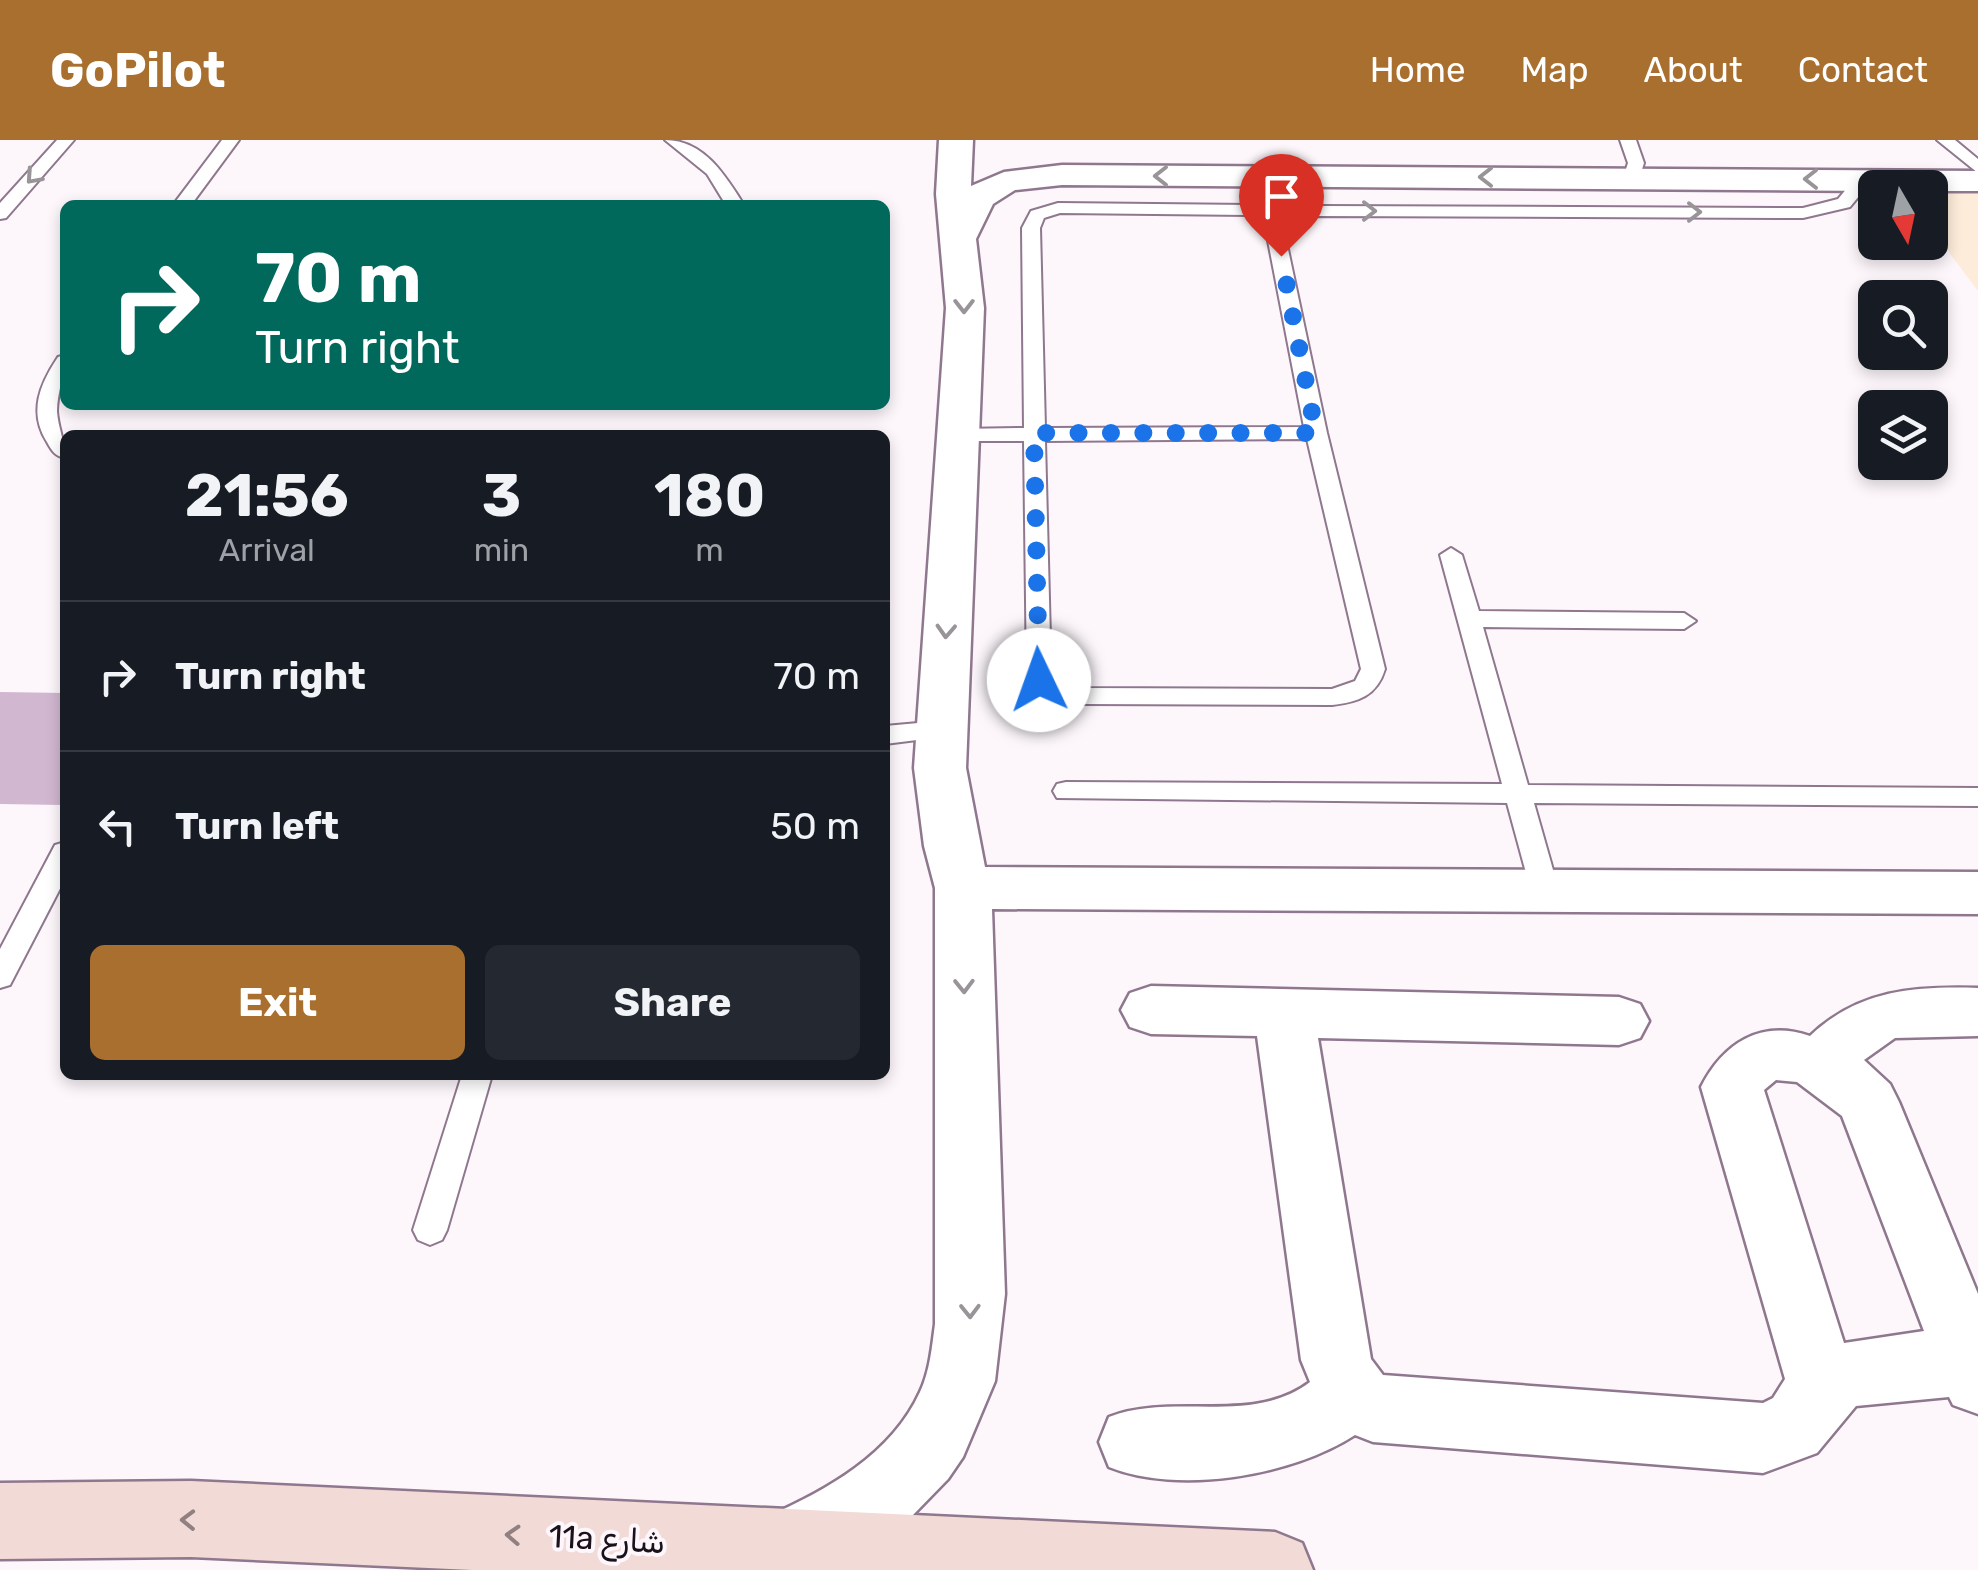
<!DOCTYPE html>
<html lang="en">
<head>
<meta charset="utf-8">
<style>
  :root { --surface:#171b24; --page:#242831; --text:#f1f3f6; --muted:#9ea1a6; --line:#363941; --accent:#a96f2f }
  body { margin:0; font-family:Rubik,"Noto Naskh Arabic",sans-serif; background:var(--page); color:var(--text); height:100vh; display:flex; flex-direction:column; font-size:38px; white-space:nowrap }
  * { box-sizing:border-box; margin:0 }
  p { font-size:32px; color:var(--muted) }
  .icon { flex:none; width:55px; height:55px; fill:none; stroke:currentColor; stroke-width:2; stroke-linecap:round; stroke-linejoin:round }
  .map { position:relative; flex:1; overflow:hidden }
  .sheet { position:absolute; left:60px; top:290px; width:830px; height:650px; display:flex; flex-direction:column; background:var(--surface); border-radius:15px; box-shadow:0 5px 15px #0003 }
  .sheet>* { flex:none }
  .banner { position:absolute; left:60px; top:60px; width:830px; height:210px; border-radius:15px; box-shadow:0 5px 15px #0003; background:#00695c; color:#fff; overflow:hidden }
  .needle { width:65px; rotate:171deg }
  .tools { position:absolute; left:1858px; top:30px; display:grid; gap:20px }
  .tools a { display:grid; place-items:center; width:90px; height:90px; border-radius:15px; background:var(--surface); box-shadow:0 5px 15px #0003; font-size:50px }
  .pin { position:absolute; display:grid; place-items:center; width:85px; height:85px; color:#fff; margin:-102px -42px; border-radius:50% 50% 50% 0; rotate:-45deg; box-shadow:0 0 10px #0007 }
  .pin .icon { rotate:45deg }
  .me { position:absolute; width:110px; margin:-55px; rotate:357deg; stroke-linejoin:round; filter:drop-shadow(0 0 8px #0008) }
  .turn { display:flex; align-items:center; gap:35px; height:210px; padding:0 30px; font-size:45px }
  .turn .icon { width:130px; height:130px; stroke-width:2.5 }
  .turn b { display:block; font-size:70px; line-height:85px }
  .eta { display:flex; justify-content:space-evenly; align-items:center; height:170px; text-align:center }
  .eta b { font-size:60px; font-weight:700; line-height:70px }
  .cta { display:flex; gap:20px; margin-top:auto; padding:20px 30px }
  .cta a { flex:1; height:115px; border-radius:15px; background:var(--accent); color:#fff; font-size:40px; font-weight:700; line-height:115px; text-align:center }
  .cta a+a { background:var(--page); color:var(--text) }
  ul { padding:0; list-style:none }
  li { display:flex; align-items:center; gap:30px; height:150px; padding:0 30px; border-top:2px solid var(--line) }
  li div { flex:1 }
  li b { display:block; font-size:38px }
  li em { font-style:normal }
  header { display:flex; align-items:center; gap:60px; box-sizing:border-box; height:140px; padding:0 50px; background:var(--accent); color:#fff }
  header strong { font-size:48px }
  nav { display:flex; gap:55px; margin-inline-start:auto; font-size:35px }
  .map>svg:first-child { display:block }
  .education { fill:#fdecda }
  .building { fill:#d1b7d0 }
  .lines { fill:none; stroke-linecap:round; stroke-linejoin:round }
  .lane-casing { stroke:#8f778e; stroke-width:4 }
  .street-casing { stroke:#8f778e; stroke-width:5 }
  .secondary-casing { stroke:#8f778e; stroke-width:5 }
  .lane { fill:#fff; fill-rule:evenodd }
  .street { fill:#fff; fill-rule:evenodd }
  .secondary { fill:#f2dad6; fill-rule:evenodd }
  .oneway { stroke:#989498 }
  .oneway2 { stroke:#918081 }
  .route { stroke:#1a73e8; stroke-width:18; stroke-dasharray:0 32.4 }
  .labels { text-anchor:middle; stroke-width:8; stroke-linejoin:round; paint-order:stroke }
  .near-street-label { font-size:32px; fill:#1a111a; stroke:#fdf7fc }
</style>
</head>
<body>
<header>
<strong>GoPilot</strong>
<nav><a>Home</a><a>Map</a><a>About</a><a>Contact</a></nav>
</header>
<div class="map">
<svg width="1978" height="1430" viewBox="0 0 1978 1430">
  <rect width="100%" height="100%" fill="#fdf7fc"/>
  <path class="education" d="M1930,53L1978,54V151L1930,87Z"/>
  <path class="building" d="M0,552L65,553V659L62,665L0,664Z"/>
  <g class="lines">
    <g class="lane-casing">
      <path id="lane" d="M57,0H74L6,78L0,79V63Z
        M222,0H239L191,65H173Z
        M665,0C704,0 725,35 744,65H726L707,34Z
        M1620,0H1636L1644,23L1638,42L1623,38L1628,23Z
        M1937,0H1955L1978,19V33Z
        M1864,34L1873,39L1850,67L1803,78L1319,76L1282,81L1327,293L1385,529C1377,556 1358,562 1332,565L1082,564L1040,556L1027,540L1024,301H958L947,295L958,289L1024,288L1022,88L1031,71L1058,63L1251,65L1273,72L1319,66L1803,68L1838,59L1858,35ZM1060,73L1249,75L1264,80L1304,287L1045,288L1040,88L1044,78ZM1307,299L1361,529L1355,541L1332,549L1082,548L1057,543L1051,538L1045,301Z
        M65,215C65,235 57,252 57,271C58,288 65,301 65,318C55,316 52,311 47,302C28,272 40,244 58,217Z
        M1451,408L1462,415L1479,471L1684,473L1696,481L1684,489L1483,487L1528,645L1978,648V666L1534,663L1559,751L1555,758L1545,761L1535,758L1531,751L1507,663L1057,658L1053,651L1057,644L1066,642L1502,644L1440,415Z
        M940,581L953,590L949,596L885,604V586Z
        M65,702V739L10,845L0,848V809L55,705Z
        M462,935H492L447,1090L442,1100L430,1105L418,1100L413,1090Z"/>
    </g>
    <g class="street-casing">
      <path id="street" d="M939,0H973L971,46L1004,32L1062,25L1978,31V51H1930V48H1875V51L1062,45L1015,50L993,64L976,99L984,168L966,628L985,727L1978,732V774L992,769L1005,1154L995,1241L963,1317L948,1339L911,1377L867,1408L822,1430H766L755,1404L766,1377C826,1351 892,1314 920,1252C930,1231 932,1206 935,1184V748L924,706L914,628L946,168L936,54Z
        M1151,846L1619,857L1640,864L1649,881L1640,898L1619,905L1318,898L1371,1219L1383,1235L1763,1263L1773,1258L1785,1239L1701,947C1723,904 1760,879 1810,896C1858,850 1915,846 1978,848V896L1895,898L1864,920L1890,944L1899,962L1978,1154V1274L1953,1265L1949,1257L1856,1266L1817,1313L1763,1333L1373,1302L1355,1295C1292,1336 1179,1355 1109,1327L1099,1302L1109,1277C1173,1252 1252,1286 1310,1242L1301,1220L1257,896L1151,894L1130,887L1121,870L1130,853ZM1776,940L1797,942L1842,976L1924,1191L1844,1203L1764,950Z"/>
    </g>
    <g class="secondary-casing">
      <path id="secondary" d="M191,1341L1275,1392L1302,1403L1313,1430H472L191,1417L0,1419V1343Z"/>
    </g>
    <use href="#lane" class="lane"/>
    <use href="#street" class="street"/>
    <use href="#secondary" class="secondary"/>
  </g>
  <defs><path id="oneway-chevron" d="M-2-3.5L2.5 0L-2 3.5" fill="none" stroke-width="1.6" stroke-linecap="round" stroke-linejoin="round" transform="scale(2.5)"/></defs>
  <g class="oneway">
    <use href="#oneway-chevron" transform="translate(1161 36) rotate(-180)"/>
    <use href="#oneway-chevron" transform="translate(33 37) rotate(132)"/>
    <use href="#oneway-chevron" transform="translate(1486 37) rotate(-180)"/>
    <use href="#oneway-chevron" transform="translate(1811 39) rotate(-180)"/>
    <use href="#oneway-chevron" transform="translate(1369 71)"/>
    <use href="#oneway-chevron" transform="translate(1694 72)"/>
    <use href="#oneway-chevron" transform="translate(964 166) rotate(90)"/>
    <use href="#oneway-chevron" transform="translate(946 491) rotate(93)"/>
    <use href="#oneway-chevron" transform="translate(964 846) rotate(89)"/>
    <use href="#oneway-chevron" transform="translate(970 1171) rotate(89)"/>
  </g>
  <g class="oneway2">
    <use href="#oneway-chevron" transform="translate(188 1380) rotate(-179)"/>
    <use href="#oneway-chevron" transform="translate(513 1395) rotate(-177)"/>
  </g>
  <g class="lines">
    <path class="route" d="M1039,540L1034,293H1316L1281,116"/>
  </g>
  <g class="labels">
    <g class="near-street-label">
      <text transform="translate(607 1399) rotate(3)" y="11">11a شارع</text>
    </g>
  </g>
</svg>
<div class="tools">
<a><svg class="needle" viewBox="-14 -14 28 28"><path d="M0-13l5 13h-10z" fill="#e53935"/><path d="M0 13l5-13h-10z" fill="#9ea1a6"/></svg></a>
<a><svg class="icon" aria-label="search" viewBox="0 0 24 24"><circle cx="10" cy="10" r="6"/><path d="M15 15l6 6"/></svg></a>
<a><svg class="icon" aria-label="layers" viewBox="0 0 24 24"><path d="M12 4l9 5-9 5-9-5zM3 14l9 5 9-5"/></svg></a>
</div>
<div class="pin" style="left:1281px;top:116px;background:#d93025"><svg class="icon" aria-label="arrive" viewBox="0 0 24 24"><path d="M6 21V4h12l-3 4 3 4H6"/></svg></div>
<svg class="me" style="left:1039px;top:540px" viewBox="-20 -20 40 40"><circle r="19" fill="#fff"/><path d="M0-13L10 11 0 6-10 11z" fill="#1a73e8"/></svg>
<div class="banner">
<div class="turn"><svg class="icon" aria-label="right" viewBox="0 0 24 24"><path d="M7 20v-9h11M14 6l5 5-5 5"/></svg><div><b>70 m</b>Turn right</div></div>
</div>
<section class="sheet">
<div class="eta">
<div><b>21:56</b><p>Arrival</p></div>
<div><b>3</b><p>min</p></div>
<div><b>180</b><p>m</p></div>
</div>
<ul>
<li><svg class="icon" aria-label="right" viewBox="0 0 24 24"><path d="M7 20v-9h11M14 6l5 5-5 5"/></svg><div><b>Turn right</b></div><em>70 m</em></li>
<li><svg class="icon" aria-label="left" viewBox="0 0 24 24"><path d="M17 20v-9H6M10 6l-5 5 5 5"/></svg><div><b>Turn left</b></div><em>50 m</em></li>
</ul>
<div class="cta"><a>Exit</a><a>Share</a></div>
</section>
</div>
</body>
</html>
